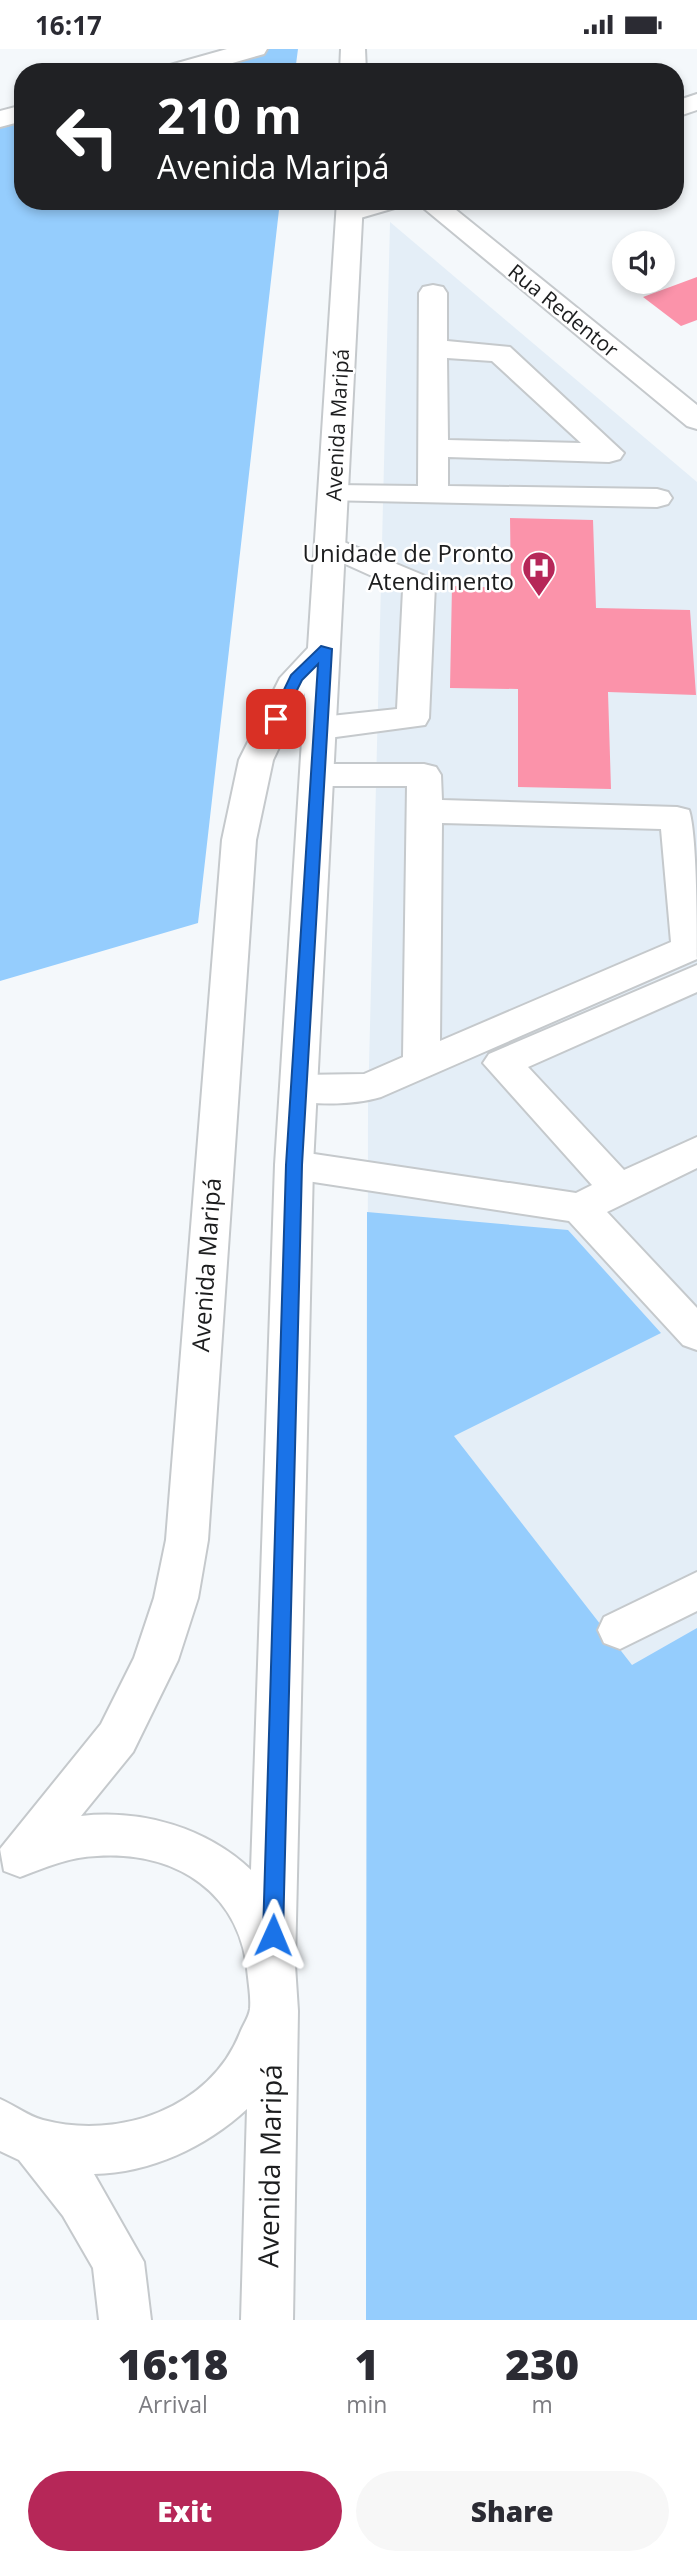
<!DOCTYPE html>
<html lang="en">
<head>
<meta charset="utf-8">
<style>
  :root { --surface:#fff; --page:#f7f7f7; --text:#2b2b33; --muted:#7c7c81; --accent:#b62758 }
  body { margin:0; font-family:"Open Sans",sans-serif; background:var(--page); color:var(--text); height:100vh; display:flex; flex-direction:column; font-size:26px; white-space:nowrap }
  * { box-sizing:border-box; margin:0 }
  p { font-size:23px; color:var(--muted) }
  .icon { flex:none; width:38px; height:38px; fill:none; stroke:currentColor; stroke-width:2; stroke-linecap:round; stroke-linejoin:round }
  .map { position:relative; height:2271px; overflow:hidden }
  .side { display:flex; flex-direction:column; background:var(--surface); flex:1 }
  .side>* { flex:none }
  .guide { position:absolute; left:14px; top:14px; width:670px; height:147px; border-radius:28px; box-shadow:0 4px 10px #0003; background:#202124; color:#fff; overflow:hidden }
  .controls { position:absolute; left:612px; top:182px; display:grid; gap:14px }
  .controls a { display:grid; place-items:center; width:63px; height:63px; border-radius:50%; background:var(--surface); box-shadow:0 4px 10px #0003; font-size:35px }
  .pin { position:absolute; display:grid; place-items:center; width:60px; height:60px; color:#fff; margin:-30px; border-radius:14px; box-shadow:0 4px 10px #0006 }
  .me { position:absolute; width:77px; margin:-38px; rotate:1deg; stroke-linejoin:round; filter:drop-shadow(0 0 5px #0008) }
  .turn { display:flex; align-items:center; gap:24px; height:147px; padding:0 28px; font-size:32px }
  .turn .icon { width:91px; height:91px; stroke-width:2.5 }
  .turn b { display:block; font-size:49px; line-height:60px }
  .eta { display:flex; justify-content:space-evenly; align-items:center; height:119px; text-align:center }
  .eta b { font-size:42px; font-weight:800; line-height:49px }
  .primary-button { display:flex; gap:14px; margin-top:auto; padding:14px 28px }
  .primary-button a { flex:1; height:80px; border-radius:42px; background:var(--accent); color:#fff; font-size:28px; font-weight:800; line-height:80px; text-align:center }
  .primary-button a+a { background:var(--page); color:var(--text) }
  .status { display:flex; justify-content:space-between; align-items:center; height:49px; padding:0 35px; background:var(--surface); direction:ltr }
  .status svg { height:19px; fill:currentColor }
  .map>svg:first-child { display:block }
  .built { fill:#e4eef7 }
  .green { fill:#95cdfd }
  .building { fill:#fb93aa }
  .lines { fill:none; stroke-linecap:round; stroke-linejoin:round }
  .minor-casing { stroke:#c5c9cc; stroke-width:4 }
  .major-casing { stroke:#c5c9cc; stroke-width:4 }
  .minor { fill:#fff; fill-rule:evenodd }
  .major { fill:#fff; fill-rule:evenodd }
  .route { fill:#1a73e8; stroke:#114b97; stroke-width:2 }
  .labels { text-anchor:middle; stroke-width:5; stroke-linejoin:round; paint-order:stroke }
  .far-street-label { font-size:21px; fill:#1c1d1e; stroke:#fff }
  .poi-label { font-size:24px; fill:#1c1d1e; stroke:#fff; text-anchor:end }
  .street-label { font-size:24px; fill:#1c1d1e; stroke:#fff }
  .near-street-label { font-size:28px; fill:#1c1d1e; stroke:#fff }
</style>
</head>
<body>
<div class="status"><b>16:17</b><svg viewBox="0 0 49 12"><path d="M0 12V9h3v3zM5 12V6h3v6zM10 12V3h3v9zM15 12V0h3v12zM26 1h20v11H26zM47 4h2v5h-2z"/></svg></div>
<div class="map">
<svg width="697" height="2271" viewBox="0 0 697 2271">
  <rect width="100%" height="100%" fill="#f4f8fb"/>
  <path class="built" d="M390,173L697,433V2271H366L368,1057Z"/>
  <path class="green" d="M255,0H298L295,23H172Z
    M23,64V152H280L198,874L0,932V70Z
    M367,1163L568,1181L661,1284L454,1387L632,1616L697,1579V2271H366Z"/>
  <path class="building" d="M697,228V271L681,277L643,248Z
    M510,469L593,471L596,559L690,561L696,646L608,643L611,740L518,738V640L450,639L452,537L511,539Z"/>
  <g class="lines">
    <g class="minor-casing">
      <path id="minor" d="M227,0H267L264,5L201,23H160L163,18Z
        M697,45V61L676,68V52Z
        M23,56V72L0,78V62Z
        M360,152H402L398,158L350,172L341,170L337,164L341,158Z
        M415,152H445L697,356V380L687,377Z
        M433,236L443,238L447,244V292L510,298L624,404L620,410L609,413L448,408V437L657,440L668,443L672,449L668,455L657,458L323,451L319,445L323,439L334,436L418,437L419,244L423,238ZM447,309L492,312L581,394L448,391Z
        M332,488L430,529L435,536L429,669L425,676L321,690L309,686L304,679L309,672L321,668L397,660L403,541L321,504L317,497L321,490Z
        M318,715H424L436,718L441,726L442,751L677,758L689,761C697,785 697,877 697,910L381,1048C354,1056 313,1057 286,1049L280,1039L286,1029L299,1026L364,1025L403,1008L407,737H318L306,734L301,726L306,718ZM442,774L661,780L671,893L440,992Z
        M697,916V943L528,1018L624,1121L697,1088V1119L607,1163L697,1259V1301L683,1296L569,1172L294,1130L280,1126L275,1116L280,1106L294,1102L576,1144L592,1136L483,1014L489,1005Z
        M697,1523V1562L620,1600L604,1594L598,1581L604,1568Z"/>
    </g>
    <g class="major-casing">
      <path id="major" d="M341,0H365L366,23H340Z
        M337,152H363L313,1116L295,1916L298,1962L293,2271H241L247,2060C206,2098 150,2124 94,2125L144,2213L151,2271H99L93,2219L63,2167L19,2111L0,2102V2050C14,2056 28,2067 43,2071C118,2091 210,2060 240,1984C243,1976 249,1968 250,1960C251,1949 249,1938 248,1928C242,1844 177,1802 97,1807C69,1808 46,1818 20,1828L4,1822L0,1800L101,1675L134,1609L154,1549L166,1491L222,791L239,711L280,629L308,599ZM305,644L275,1116L251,1821C207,1779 142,1760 81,1767L133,1703L178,1611L198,1549L208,1491L256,791L273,711Z"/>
    </g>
    <use href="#minor" class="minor"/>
    <use href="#major" class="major"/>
  </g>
  <path class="route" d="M321,597L332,600L302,1116L283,1886L280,1893L273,1896L266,1893L263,1886L286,1116L318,615L302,631L281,673H272L270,670L291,626Z"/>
  <defs>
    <g id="hospital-pin" transform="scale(1.75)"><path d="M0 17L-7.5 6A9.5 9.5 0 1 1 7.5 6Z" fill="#b62758" stroke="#fff"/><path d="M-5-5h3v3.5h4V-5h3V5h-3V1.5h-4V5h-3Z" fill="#fff"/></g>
  </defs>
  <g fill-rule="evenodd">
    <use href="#hospital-pin" x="539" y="519"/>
  </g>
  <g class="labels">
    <g class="far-street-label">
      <text transform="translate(563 262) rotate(39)" y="7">Rua Redentor</text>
      <text transform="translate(338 376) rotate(-87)" y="7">Avenida Maripá</text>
    </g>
    <g class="poi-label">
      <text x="514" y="513">Unidade de Pronto<tspan x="514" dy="28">Atendimento</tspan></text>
    </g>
    <g class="street-label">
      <text transform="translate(207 1216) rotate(-86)" y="8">Avenida Maripá</text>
    </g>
    <g class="near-street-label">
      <text transform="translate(270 2117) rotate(-89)" y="10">Avenida Maripá</text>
    </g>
  </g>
</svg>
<div class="controls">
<a><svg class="icon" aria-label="sound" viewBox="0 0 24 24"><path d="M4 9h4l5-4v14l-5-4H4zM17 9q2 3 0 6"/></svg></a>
</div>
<div class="pin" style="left:276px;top:670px;background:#d93025"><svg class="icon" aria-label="arrive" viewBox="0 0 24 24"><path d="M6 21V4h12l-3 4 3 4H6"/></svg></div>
<svg class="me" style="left:273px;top:1886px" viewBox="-20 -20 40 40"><path d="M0-17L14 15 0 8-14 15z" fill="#1a73e8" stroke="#fff" stroke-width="4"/></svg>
<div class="guide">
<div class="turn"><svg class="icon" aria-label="left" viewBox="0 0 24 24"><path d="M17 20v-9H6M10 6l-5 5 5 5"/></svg><div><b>210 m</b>Avenida Maripá</div></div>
</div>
</div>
<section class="side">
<div class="eta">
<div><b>16:18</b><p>Arrival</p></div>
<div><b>1</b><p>min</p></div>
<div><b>230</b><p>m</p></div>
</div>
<div class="primary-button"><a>Exit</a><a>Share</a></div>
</section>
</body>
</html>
